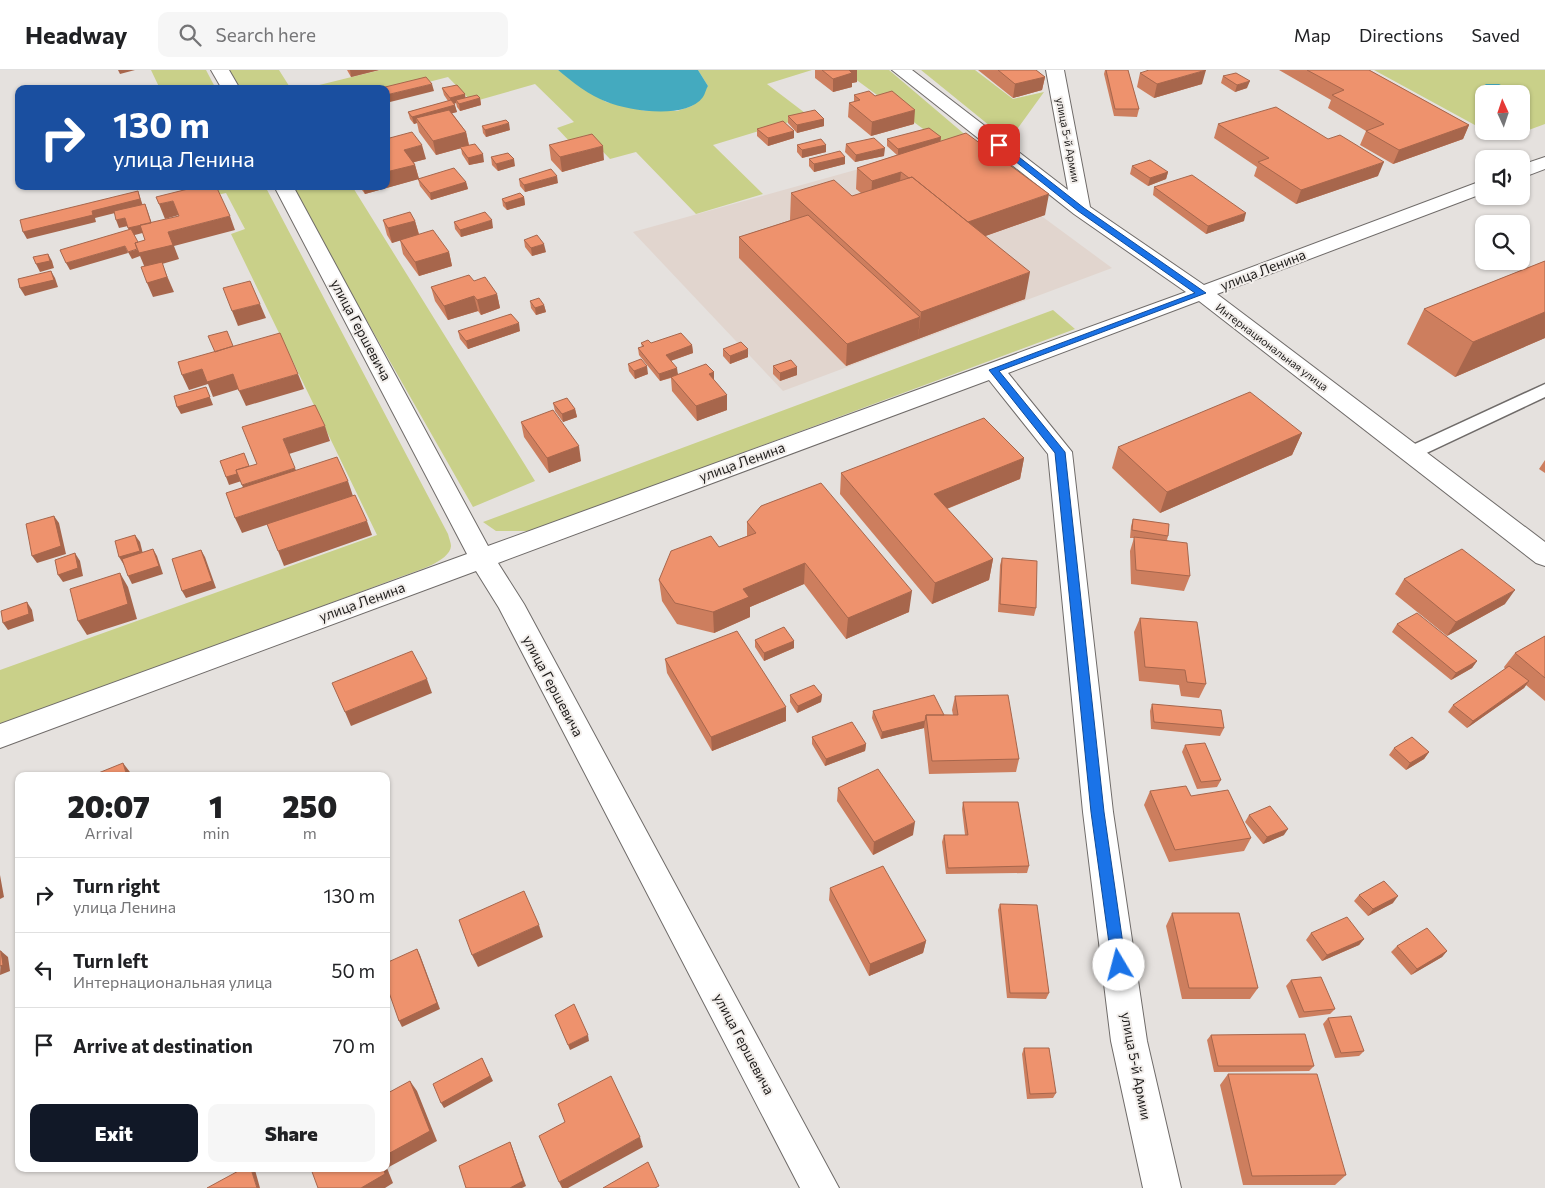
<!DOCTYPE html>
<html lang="en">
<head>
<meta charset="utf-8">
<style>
  :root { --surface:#fff; --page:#f6f6f6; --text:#202124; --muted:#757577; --line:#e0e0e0; --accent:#111827 }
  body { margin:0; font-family:Commissioner,sans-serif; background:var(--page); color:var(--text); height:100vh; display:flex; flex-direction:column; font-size:19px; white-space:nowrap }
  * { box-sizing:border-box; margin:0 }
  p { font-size:16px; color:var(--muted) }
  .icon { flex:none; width:28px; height:28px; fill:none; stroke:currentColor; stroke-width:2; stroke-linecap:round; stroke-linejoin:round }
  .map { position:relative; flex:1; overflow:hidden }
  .panel { position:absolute; left:15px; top:702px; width:375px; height:400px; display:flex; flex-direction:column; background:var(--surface); border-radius:10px; box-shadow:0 1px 4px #0004 }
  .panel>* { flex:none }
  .hud { position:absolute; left:15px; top:15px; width:375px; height:105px; border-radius:10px; box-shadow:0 1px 4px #0004; background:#1a4fa0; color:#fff; overflow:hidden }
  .needle { width:32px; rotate:357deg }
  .buttons { position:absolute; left:1475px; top:15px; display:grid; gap:10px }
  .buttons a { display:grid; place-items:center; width:55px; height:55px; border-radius:10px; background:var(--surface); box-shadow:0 1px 4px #0004; font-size:25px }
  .pin { position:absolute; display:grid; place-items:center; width:42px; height:42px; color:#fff; margin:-21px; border-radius:10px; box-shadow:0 2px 8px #0006 }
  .me { position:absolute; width:55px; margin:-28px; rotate:352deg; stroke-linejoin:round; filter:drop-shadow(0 0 4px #0008) }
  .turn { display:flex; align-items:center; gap:18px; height:105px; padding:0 15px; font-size:22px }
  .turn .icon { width:65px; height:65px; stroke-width:2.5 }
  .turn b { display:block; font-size:35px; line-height:42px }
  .eta { display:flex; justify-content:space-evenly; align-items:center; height:85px; text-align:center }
  .eta b { font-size:30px; font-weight:800; line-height:35px }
  .cta { display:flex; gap:10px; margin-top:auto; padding:10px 15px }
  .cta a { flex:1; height:58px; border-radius:10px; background:var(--accent); color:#fff; font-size:20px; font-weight:800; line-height:58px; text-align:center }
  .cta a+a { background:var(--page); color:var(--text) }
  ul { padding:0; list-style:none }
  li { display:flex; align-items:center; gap:15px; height:75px; padding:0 15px; border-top:1px solid var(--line) }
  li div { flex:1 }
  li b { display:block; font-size:19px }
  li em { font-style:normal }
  header { display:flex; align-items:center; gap:30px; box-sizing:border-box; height:70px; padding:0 25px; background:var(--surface); border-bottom:1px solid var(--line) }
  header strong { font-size:24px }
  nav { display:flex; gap:28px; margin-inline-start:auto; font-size:18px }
  .search { width:350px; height:45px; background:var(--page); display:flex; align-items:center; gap:12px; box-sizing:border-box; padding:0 18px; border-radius:10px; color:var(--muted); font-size:19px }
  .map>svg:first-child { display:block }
  .built { fill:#e1d5ce }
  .green { fill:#c9d089 }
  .water { fill:#44aabf }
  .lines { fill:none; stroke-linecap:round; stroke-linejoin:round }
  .service-casing { stroke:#6f6b69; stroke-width:3 }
  .minor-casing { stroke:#6f6b69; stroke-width:2 }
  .service { fill:#fff; fill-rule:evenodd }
  .minor { fill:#fff; fill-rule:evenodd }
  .wall { fill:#cd7e5e }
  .shaded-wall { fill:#a7664c }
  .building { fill:#ee926d; stroke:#a7664c }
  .route { fill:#1a73e8; stroke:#114b97 }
  .labels { text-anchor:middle; stroke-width:4; stroke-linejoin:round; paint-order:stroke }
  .far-street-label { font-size:11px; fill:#1e1c1b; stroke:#f2eeeb }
  .street-label { font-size:14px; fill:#1e1c1b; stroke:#f2eeeb }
</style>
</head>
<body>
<header>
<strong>Headway</strong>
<div class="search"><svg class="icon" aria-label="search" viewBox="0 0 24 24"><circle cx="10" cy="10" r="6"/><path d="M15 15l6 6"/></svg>Search here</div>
<nav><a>Map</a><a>Directions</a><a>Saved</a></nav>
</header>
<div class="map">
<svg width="1545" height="1118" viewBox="0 0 1545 1118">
  <rect width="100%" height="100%" fill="#e5e1de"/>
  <path class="built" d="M945,75L1112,198L783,321L633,162Z"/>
  <path class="green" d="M151,0H206L216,19H160Z
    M227,0H279L291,19H236Z
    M380,0H558L606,32L646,41H677L692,36L708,16L698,0H812L767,14L809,46L713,75L763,124L696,144L636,82L610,89L587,65L569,71L557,58L574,52L535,14L472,32L448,7L386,23V19H303Z
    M843,0H889L969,68L945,75Z
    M921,0H975L1013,29L1044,22L1018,58L995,60Z
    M1374,0H1545V54L1501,70L1486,61H1521V24H1484V60Z
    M208,116H265L448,464C449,468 451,473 451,476C450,492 413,502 400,507L0,657V600L377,465L231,164L245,159L226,123L212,126Z
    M290,116H352L535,411L473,437Z
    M1053,240L1075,259L532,461H496L483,452Z"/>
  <path class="water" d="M558,0H698L708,16C706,19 705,24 703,27C687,50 629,41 607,32C590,26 571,11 558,0Z
    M1486,14H1499L1510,20L1511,24H1487L1481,18Z"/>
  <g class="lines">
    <g class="service-casing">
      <path id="service" d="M1545,314V327L1418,387L1411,389L1404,387L1402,383L1404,379Z"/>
    </g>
    <g class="minor-casing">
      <path id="minor" d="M211,0H229L240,19H222Z
        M892,0H912L1068,120L1046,0H1064L1090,137L1204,215L1484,110V123L1217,224L1545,472V496L1536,493L1199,231L1008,303L1072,382L1113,742L1147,971L1181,1118H1143L1111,971L1083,742L1048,384L989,310L498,493L524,534L839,1118H800L499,538L476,501L0,678V654L467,484L274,116H293L488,476L1186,222L1074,144Z
        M1545,87V99L1521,108V95Z"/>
    </g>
    <use href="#service" class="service"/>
    <use href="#minor" class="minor"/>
  </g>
  <path class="wall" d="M347,0H379L351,7Z
    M815,0H857V12L852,13V17L833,22L815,8Z
    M978,0H1036L1045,7L1042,20L1013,28Z
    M1105,0H1128L1139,39L1137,47L1114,46L1104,4Z
    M1279,0H1369L1469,55L1463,69L1393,94L1360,75L1366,61L1328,38L1331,30Z
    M1140,3L1202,14L1154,28L1137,17Z
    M1223,6L1247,18L1235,22L1221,13Z
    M442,18L465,24V28H480L481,35L460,41L457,37L456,33L454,34L457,42L452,43L466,62L469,75L484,92L469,95L462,84L461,78L436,85L419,62L417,53L414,54L410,49L408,42L448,31L444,25Z
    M854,25L875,26L914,54L871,66L848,47L849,33L854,32Z
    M788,46L824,49V56L797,63L788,53Z
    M1218,54L1378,106L1296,134L1254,106L1257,97L1214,68Z
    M482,56L510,60L486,67L483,63Z
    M757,59L794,61V68L768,76L757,66Z
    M941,67L940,72L1045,145L985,166L1025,229L846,296L739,188V167L791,150H790L791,123L852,126L861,123L856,119L857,98L897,85L887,76V69Z
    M386,69L426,89L414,92L415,95L419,109L466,112L468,119L431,130L420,116L418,109L365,124L359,116H386Z
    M846,74L884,86L855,92L845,82Z
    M549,75L604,90L562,102L551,90Z
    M797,75H826V82L802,88L797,82Z
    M491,87L515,96L498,101L492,95Z
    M845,87V94L814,102L809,96V89Z
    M1132,96L1168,102L1166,109L1148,116L1130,104Z
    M519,109L558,113L525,122L520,116Z
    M1154,117L1244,151L1206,164L1153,125Z
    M524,127L525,135L507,140L503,136L502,129Z
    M383,150L415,151L419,164L449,182L452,196L419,206L403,184L400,170L392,173L387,165Z
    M454,152L493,158L461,167L455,159Z
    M524,170L546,182L532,186L525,177Z
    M1545,191V268L1455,307L1407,274L1424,239Z
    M474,211L497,224L500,238L481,245L478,241L448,250L435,231L431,217Z
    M530,231L544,235L546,242L536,245L531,238Z
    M458,261H520L468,279L460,269Z
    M641,273L692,275L693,283L671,291L678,304L714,302V310L727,325V340L697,351L672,321L671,308L660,311L639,285L638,278L642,277Z
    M723,279L748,287L730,294L723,286Z
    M628,294L648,304L635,309L629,301Z
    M773,296L797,297V305L780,311L773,304Z
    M553,333L575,339L577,347L563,352L555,341Z
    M521,352L581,391L549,403L524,367Z
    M1302,363L1292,385L1160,443L1112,398L1118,377Z
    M1024,388L1020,409L947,439L993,489L989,510L932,534L840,424L841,403Z
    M1545,390V403L1539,399Z
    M1133,449L1168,466L1167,470L1190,506L1184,521L1131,514L1130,481L1134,468H1130L1131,456Z
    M747,452L909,542L846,569L804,514L750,537V547L714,563L677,554L662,531L659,510L719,477L747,466Z
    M1002,488L1036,538L1034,546L998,542L1000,495Z
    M1404,509L1505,534L1447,566L1395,524Z
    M1140,548L1206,614L1199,628L1181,626L1179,615L1139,611L1134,562Z
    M1397,554L1477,591L1472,598L1451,610L1392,562Z
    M1545,566V631L1526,615L1524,618L1467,658L1448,642L1453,635L1505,599L1504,597L1515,583Z
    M755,570L794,571V578L764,591L755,577Z
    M665,589L786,651L712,681L667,603Z
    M790,625H822L821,632L797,643L790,632Z
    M955,626L1019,689L1016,702L929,704L924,658L881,669L872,648L873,641L953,645L952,640Z
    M1152,634L1224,658L1220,666L1151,659L1150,641Z
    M812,667L866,674L865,681L825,696L812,674Z
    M1185,675L1221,710L1217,717L1197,719L1182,682Z
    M1394,678L1429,682L1424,689L1406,700L1389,685Z
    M838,718L913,765L873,785L837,731Z
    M1150,721L1191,726L1251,768L1244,781L1169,792L1144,735Z
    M963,732L1029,796L1027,803L946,804L942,772L944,765H965L962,739Z
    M1249,745L1284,765L1263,774L1245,752Z
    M830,818L926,871L923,883L869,906L829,830Z
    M1359,825L1393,833L1368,846L1354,831Z
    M1000,834L1049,923L1046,929L1007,928L998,840Z
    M1172,843L1258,918L1250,929H1182L1166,856Z
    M1311,863L1364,869L1359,875L1322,891L1306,870Z
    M1397,876L1447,881L1442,887L1411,905L1391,882Z
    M1291,910L1335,939L1330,944L1299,948L1286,916Z
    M1328,948L1364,981L1359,986L1335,988L1323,954Z
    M1211,965L1314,996L1309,1001L1214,1002L1207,970Z
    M1024,978L1056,1023L1053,1028L1027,1029L1022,984Z
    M1228,1004L1346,1105L1335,1115H1243L1220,1015Z"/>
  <path class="shaded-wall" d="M118,0H135L120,4Z
    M350,0H379L351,7Z
    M849,0H857V12L852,13V17L833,22V9Z
    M1206,0L1202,14L1154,28L1157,14Z
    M1045,7L1042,20L1013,28L1015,14Z
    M1250,11L1247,18L1235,22L1237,15Z
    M432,14L434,21L386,33V25Z
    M465,24L466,31L456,30V33L451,35L450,28Z
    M480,28L481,35L460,41L459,34Z
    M455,35L457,42L419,52L416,48L417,53L414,54L412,47Z
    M915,40L914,54L871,66L872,52Z
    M824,49V56L797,63V55Z
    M509,53L510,60L486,67L485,60Z
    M1469,55L1463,69L1393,94L1399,80Z
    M794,61V68L768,76V68Z
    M466,62L469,76L436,85L433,71Z
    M941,67L940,74L898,86V79Z
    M422,75L426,89L407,94L404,80Z
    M826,75V82L802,88V80Z
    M603,76L604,90L562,102L560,87Z
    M885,78L884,86L855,92L856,85Z
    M483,84L484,92L469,95L468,88Z
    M845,87V94L814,102V94Z
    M514,89L515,96L498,101L496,94Z
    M1384,92L1378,106L1296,134L1301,120Z
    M415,95L419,109L365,124L362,116H386V102Z
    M901,102L899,122L871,132L872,111Z
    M1168,102L1166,109L1148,116L1150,108Z
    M557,106L558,113L525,122L524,115Z
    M466,112L468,119L431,130L430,123Z
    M138,121L143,136L95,148L96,152L27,169L23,162L92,141Z
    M1049,124L1045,145L963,174L965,153Z
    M524,127L525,135L507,140L505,133Z
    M173,131L179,145L165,149L159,134Z
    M145,134L148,142L154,160L131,166L128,158Z
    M1246,143L1244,151L1206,164L1208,156Z
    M230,146L235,160L174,176L179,189L162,194L174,222L153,227L147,213L145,198L140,186L132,189L128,182L142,178L168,162Z
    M125,148L128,156L119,158L116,150Z
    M492,150L493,158L461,167L460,160Z
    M415,151L419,165L392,173L388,158Z
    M544,174L546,182L532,186L531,178Z
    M125,176L128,183L70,200L66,193Z
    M449,182L452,196L419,206L415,192Z
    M48,184L52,191L54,198L40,202L36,194Z
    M51,201L55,208L58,217L25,226L20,218Z
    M1030,202L1025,229L918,269L921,242Z
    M497,224L500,238L481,245L477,230Z
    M474,226L478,241L448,250L444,236Z
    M260,234L266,248L238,256L232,241Z
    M544,235L546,242L536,245L535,238Z
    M1545,242V268L1455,307L1473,272Z
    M920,247L918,269L846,296L847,274Z
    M519,253L520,261L468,279L466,271Z
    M692,275L693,283L667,292L666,285Z
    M748,279V287L730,294V286Z
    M647,296L648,304L635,309L634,301Z
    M797,297V305L780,311V303Z
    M677,298L678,305L660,311L659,304Z
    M202,299L233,304L239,319L213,327L208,314L189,320L182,305Z
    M714,302V317L709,304Z
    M298,304L304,319L246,336L239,321Z
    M206,317L213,335L181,344L177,337Z
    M727,325V340L697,351L696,336Z
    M575,339L577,347L563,352L562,344Z
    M325,356L330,371L289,384L283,369Z
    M1302,363L1292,385L1160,443L1167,422Z
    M579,376L581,391L549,403L547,388Z
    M1024,388L1020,409L931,445L934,424Z
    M295,398L301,413L248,430L242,415Z
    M250,399L254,407L229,415L226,407Z
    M348,411L353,426L242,463L235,448Z
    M54,446L59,453L66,484L37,493L32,486Z
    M367,451L372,465L284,496L278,481Z
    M135,465L140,472L144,488L124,495L119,487Z
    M153,479L157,486L163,504L132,514L128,506Z
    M201,480L205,487L216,518L186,528L182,521Z
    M75,483L80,491L83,506L63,512L58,505Z
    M993,489L989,510L932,534L935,513Z
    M805,493L804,514L750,537V547L714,563L713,542L743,519Z
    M120,503L128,517L137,549L87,565L78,551Z
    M1515,520L1505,534L1447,566L1456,552Z
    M912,521L909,542L846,569L848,548Z
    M27,532L32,540L34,551L8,560L3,553Z
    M794,571V578L764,591V583Z
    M1477,591L1472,598L1451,610L1456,603Z
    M427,609L432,623L351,656L345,642Z
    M1529,611L1524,618L1467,658L1473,651Z
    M822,625L821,632L797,643L798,636Z
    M786,637V651L712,681L711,667Z
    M925,651L924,658L881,669L882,662Z
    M866,674L865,681L825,696L826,689Z
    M1429,682L1424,689L1406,700L1410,693Z
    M123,693L133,706H127Z
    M915,752L913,765L873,785L874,772Z
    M1288,759L1284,765L1263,774L1267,767Z
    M0,805L4,827L0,829Z
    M1398,826L1393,833L1368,846L1373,839Z
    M539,855L543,867L478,897L472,885Z
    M1364,869L1359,875L1322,891L1327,885Z
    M926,871L923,883L869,906L870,894Z
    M417,879L420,885L440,939L402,957L399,951Z
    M1,881L8,887L10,901L0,905Z
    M1447,881L1442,887L1411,905L1417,899Z
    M588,965L589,971L570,980L568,975Z
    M482,988L493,1011L444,1038L441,1033Z
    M410,1011L417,1021L437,1071L387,1098L393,1113L385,1118H361L384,1099H386V1085Z
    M640,1067L643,1077L568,1118H562L559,1112Z
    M510,1072L512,1077L526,1116L522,1118H510Z
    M251,1099L255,1100L260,1118H257Z"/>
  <path class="building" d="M822,0H850H849L852,3L833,9Z
    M998,0H1036L1045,7L1015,14Z
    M1106,0H1128L1139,39H1115Z
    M1149,0H1206L1157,14L1140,3Z
    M1307,0H1369L1469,55L1399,80L1366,61L1384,54L1332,25L1344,20Z
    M1236,3L1250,11L1237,15L1223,6Z
    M426,7L432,14L386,25V19H377Z
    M457,15L465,24L450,28L442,18Z
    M869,21L875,26L892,21L915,40L872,52L849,33L860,30L854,25Z
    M477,25L480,28L459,34L456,30Z
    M451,30L455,35L412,47L408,42Z
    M1276,37L1328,69L1340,65L1384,92L1301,120L1258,92L1269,88L1218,54Z
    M449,40L466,62L433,71L416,48Z
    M815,40L824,49L797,55L788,46Z
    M506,50L509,53L485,60L482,56Z
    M783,51L794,61L768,68L757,59Z
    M929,58L941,67L898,79L887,69Z
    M412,62L422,75L404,80L415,95L386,102V69Z
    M966,63L1049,124L968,152L912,107L909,108L901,102L872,111L857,98Z
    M592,64L603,76L560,87L549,75Z
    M874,68L885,78L856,85L846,74Z
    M821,69L826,75L802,80L797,75Z
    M475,74L483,84L468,88L460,77Z
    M840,81L845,87L814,94L809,89Z
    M508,83L514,89L496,94L491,87Z
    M1150,90L1168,102L1150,108L1132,96Z
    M454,98L466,112L430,123L418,109Z
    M551,99L557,106L524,115L519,109Z
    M1192,105L1246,143L1208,156L1154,117Z
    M912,107L1030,202L921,242L791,123L834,110L852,126Z
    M200,116H216L230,146L168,162L173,175L139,183L135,173L145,170L140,155L179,146L173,131L159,134L156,127Z
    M138,121L140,129L92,141L93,145L23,162L20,150Z
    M520,123L524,127L505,133L502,129Z
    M145,134L151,153L128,158L125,148L116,150L114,141Z
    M410,142L415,151L388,158L383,150Z
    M485,142L492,150L460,160L454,152Z
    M808,145L920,247L847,274L739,167Z
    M131,159L138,172L135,173L137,179L128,182L125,176L66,193L60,180Z
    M433,160L449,182L415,192L400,170Z
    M537,165L544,174L531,178L524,170Z
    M48,184L50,191L36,194L33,187Z
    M1545,191V242L1473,272L1424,239Z
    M162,192L167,207L147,213L141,197Z
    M51,201L54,210L20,218L18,209Z
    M469,205L474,211L485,207L497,224L477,230L474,226L444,236L431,217Z
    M250,211L260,234L232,241L223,218Z
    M539,228L544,235L535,238L530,231Z
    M511,244L519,253L466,271L458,261Z
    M227,261L233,276L215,282L208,266Z
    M280,263L298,304L239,321L233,304L207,312L202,299L182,305L178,292Z
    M681,263L692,275L666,285L677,298L659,304L638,278L644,276L641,273L648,270L651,273Z
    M741,272L748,279L730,286L723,279Z
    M641,289L647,296L634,301L628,294Z
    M791,290L797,297L780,303L773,296Z
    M706,294L714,302L709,304L727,325L696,336L671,307Z
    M206,317L210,327L177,337L174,326Z
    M1250,322L1302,363L1167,422L1118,377Z
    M567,328L575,339L562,344L553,333Z
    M315,335L325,356L283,369L295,398L242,415L236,400L257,394L242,357Z
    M553,340L579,376L547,388L521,352Z
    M984,348L1024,388L934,424L993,489L935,513L841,403Z
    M244,383L249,396L236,400L237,404L226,407L220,391Z
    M337,387L348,411L235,448L226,423Z
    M821,413L912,521L848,548L805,493L743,519L749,527L713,542L675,533L659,510L671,481L711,466L719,477L756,463L747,452L761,436Z
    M355,425L367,451L278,481L267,454Z
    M54,446L61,476L32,486L26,454Z
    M1133,449L1169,454L1168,466L1132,460Z
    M135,465L140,481L119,487L115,471Z
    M1134,467L1187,473L1190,506L1136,500Z
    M153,479L159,496L128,506L122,489Z
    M1462,479L1515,520L1456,552L1404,509Z
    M201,480L212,511L182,521L172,489Z
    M75,483L78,498L58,505L55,490Z
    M1002,488L1037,491L1036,538L1000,534Z
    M120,503L128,534L78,551L70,519Z
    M27,532L29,544L3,553L1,541Z
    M1417,543L1477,591L1456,603L1397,554Z
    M1140,548L1197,552L1206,614L1187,612L1185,600L1145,597Z
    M784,557L794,571L764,583L755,570Z
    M737,561L786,637L711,667L665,589Z
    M1545,566V608L1515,583Z
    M412,581L427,609L345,642L332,613Z
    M1509,596L1529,611L1473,651L1453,635Z
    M814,615L822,625L798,636L790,625Z
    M934,625L944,645H926L925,651L882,662L873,641Z
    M1008,625L1019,689L932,691L926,645H958L955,626Z
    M1152,634L1221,640L1224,658L1154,652Z
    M852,652L866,674L826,689L812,667Z
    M1412,667L1429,682L1410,693L1394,678Z
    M1205,673L1221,710L1201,712L1185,675Z
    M123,693L127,706H91Z
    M878,699L915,752L874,772L838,718Z
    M1186,716L1191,726L1228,720L1251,768L1175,780L1150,721Z
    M963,732H1018L1029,796L948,798L944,765H968Z
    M1270,736L1288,759L1267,767L1249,745Z
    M883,796L926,871L870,894L830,818Z
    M1384,811L1398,826L1373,839L1359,825Z
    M524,821L539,855L472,885L459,850Z
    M1000,834L1037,835L1049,923H1010Z
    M1172,843H1239L1258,918H1189Z
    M1347,847L1364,869L1327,885L1311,863Z
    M1427,858L1447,881L1417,899L1397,876Z
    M417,879L437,933L399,951L386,914V893Z
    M0,881H1L3,895L0,896Z
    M1321,907L1335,939L1304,942L1291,910Z
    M574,934L588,965L568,975L555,945Z
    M1351,946L1364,981L1341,983L1328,948Z
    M1305,964L1314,996H1218L1211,965Z
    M1024,978H1049L1056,1023L1030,1024Z
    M482,988L490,1006L441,1033L433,1014Z
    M1228,1004H1317L1346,1105L1252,1106Z
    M611,1006L640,1067L559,1112L539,1066L565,1052L558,1034Z
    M410,1011L430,1061L386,1085V1024Z
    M510,1072L523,1111L510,1118H466L459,1096Z
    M648,1092L659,1116L655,1118H603Z
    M242,1099H251L257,1118H207Z
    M311,1099H384L385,1104L361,1118H318Z"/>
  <path class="route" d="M996,73H1001L1084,138L1206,223L999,301L1065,382L1104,742L1126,895L1124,899L1119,901L1114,899L1112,895L1091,742L1055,383L989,300L1195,223L1078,141L996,76Z"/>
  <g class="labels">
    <g class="far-street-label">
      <text transform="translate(1068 70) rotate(79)" y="4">улица 5-й Армии</text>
      <text transform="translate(1272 277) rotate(37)" y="4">Интернациональная улица</text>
    </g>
    <g class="street-label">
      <text transform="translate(1263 200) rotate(-21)" y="5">улица Ленина</text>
      <text transform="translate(361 260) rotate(62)" y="5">улица Гершевича</text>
      <text transform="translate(742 392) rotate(-20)" y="5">улица Ленина</text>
      <text transform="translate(362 532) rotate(-20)" y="5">улица Ленина</text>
      <text transform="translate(553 616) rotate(62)" y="5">улица Гершевича</text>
      <text transform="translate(744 974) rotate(62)" y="5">улица Гершевича</text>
      <text transform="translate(1136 996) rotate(79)" y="5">улица 5-й Армии</text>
    </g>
  </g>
</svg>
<div class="buttons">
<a><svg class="needle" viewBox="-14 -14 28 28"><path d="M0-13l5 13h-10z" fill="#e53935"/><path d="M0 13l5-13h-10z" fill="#757577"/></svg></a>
<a><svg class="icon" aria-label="sound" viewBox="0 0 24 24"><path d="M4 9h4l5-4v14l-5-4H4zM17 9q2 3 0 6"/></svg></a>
<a><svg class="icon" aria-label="search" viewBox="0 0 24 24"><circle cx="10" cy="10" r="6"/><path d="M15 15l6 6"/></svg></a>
</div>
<div class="pin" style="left:999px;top:75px;background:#d93025"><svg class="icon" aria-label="arrive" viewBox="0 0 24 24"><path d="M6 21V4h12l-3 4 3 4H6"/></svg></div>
<svg class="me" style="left:1119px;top:895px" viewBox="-20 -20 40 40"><circle r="19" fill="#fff"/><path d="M0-13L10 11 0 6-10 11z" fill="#1a73e8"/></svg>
<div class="hud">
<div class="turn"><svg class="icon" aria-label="right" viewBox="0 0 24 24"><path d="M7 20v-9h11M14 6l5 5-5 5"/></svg><div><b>130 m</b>улица Ленина</div></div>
</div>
<section class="panel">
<div class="eta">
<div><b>20:07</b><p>Arrival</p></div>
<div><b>1</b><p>min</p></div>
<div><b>250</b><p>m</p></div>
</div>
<ul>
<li><svg class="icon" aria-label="right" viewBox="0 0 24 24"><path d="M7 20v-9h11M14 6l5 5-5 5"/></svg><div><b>Turn right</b><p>улица Ленина</p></div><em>130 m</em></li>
<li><svg class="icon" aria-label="left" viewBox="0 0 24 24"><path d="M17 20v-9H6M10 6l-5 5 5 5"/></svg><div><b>Turn left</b><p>Интернациональная улица</p></div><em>50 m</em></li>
<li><svg class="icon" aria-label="arrive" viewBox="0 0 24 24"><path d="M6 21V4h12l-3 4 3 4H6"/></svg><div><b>Arrive at destination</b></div><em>70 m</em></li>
</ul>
<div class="cta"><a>Exit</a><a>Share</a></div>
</section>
</div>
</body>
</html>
